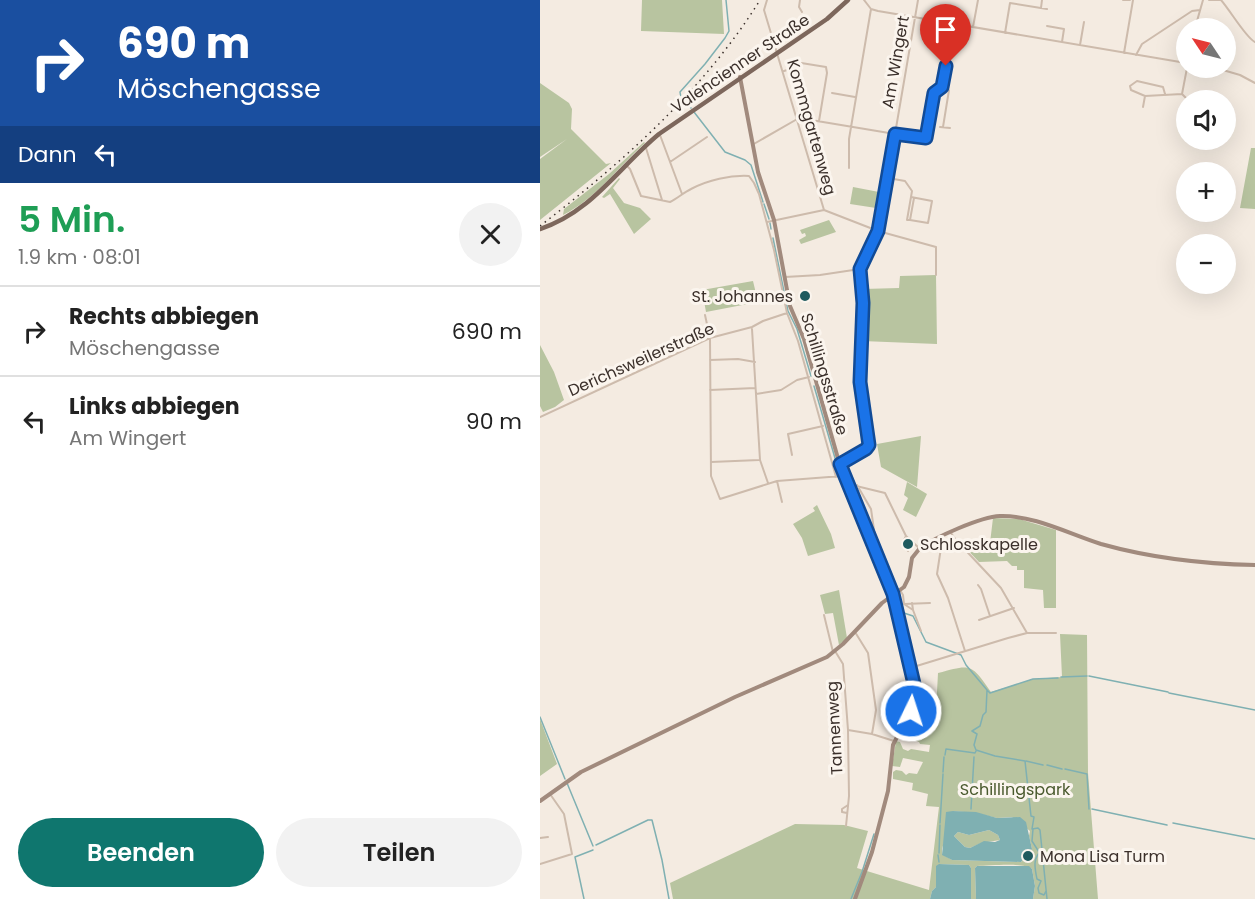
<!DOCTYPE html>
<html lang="de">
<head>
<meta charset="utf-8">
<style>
  :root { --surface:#fff; --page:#f2f2f2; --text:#222; --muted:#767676; --line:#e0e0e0; --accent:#0f766e }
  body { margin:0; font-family:Poppins,sans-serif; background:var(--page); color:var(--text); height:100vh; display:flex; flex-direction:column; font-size:22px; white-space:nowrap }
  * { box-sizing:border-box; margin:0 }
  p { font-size:20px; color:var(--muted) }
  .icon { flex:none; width:33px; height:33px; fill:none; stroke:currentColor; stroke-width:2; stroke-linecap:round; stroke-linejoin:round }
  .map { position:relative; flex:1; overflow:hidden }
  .side { display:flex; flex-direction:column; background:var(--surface); width:540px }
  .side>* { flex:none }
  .top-card { background:#1a4fa0; color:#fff; overflow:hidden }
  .needle { width:39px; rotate:305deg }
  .fabs { position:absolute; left:636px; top:18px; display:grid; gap:12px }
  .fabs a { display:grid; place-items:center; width:60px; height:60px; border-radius:50%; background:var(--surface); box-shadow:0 6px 24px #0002; font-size:30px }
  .pin { position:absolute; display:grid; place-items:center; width:51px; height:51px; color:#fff; margin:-62px -26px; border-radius:50% 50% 50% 0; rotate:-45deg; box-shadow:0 0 6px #0007 }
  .pin .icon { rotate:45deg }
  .me { position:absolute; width:66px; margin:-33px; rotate:4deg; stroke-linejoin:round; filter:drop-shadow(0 0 4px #0008) }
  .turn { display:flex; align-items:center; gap:21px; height:126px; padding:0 18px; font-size:27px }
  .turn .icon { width:78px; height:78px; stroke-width:2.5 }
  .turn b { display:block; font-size:42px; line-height:51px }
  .then { display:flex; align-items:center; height:57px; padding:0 18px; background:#0003; gap:12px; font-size:22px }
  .round { display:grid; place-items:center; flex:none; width:63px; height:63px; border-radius:32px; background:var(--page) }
  .summary { display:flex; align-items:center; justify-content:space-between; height:102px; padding:0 18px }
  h1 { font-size:36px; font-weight:600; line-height:45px; color:#1e9e55 }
  .button { display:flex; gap:12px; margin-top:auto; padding:12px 18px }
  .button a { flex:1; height:69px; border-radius:36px; background:var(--accent); color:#fff; font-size:24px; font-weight:600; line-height:69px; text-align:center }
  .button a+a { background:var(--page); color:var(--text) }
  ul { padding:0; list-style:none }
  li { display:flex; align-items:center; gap:18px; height:90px; padding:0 18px; border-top:2px solid var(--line) }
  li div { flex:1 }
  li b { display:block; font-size:22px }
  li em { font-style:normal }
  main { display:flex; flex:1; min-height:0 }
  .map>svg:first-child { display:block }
  .green { fill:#b8c4a0; fill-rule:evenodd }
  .water { fill:#7fb0b2; fill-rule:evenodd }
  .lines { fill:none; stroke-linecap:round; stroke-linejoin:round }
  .stream { stroke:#7fb0b2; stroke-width:1.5 }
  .street { stroke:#cdbbac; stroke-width:2 }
  .secondary { stroke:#a18a7d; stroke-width:4 }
  .primary { stroke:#7d675c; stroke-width:4.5 }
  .rail { stroke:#3b302b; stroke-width:1.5; stroke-dasharray:1.5 4.5; stroke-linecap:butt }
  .route-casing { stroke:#114b97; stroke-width:15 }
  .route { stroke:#1a73e8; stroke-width:10 }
  .poi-dot { fill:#1f5a5e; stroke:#fbf5ee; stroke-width:2 }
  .labels { text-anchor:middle; stroke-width:6; stroke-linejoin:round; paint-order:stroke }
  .street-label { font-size:16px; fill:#3b302b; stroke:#fbf5ee }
  .poi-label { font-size:16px; fill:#3b302b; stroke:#fbf5ee; text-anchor:start }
  .park-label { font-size:16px; fill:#4a5a2e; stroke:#fbf5ee }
</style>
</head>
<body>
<main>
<section class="side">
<div class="top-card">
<div class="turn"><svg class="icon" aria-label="right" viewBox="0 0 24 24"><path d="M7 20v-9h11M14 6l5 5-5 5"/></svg><div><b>690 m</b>Möschengasse</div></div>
<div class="then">Dann<svg class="icon" aria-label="left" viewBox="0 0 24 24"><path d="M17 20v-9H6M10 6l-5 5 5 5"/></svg></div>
</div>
<div class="summary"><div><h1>5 Min.</h1><p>1.9 km · 08:01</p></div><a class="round"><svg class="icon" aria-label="close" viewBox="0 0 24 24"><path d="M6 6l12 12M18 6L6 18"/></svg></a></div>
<ul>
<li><svg class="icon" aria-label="right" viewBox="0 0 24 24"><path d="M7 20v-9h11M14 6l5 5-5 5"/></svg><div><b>Rechts abbiegen</b><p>Möschengasse</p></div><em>690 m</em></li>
<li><svg class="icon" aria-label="left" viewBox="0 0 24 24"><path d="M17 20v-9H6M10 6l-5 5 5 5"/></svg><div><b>Links abbiegen</b><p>Am Wingert</p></div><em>90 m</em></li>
</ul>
<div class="button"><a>Beenden</a><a>Teilen</a></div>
</section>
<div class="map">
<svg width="715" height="899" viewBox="0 0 715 899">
  <rect width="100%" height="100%" fill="#f4ebe1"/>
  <path class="green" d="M102,0H182L184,34L101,31Z
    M0,83L29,103L32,109L31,129L66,164L71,163L0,220V159L27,139L0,157Z
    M104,142L105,143C77,168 57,198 23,215L24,209L69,174Z
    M711,148H715V209L700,208Z
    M79,178L80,179L73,188L84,203L100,208L111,219L94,234L70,194L64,198L62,197Z
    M313,187L339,192L336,208L310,204Z
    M289,220L296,232L261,244L259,240L266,236L265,233L262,234L260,230Z
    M396,275L397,344L322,341L324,302L323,289L359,288L360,276Z
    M213,281L218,302L166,312L162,290Z
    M0,345L14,372L24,400L15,407L3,412L0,406Z
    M381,436L377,487L341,467L337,444Z
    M367,482L387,494L376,517L363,510L368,498L364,495Z
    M277,505L291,534L295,548L268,556L262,538L253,524L275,511L273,508Z
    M453,518L479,519L516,530V608H504L503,590L484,588V570H477V566H472L467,561L439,562L419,541H429L433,546L450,543Z
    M299,590L307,638L299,645L293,613L285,614L280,595Z
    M520,634L547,635L548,773L558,899H493L495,886L492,869C483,862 450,866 437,866L435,868L436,899H431V868L429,865L400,864L396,887L392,891L390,899H133L130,883L255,824L304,825L328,831L317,868L389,890L399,807L386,806L388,794L372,790L373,783L353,779V772L356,770L362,771L366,775L369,773L377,774L383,762L363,758L360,767L352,766L356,741L360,742L363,749L368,751L371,749L389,752L390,745L380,744L379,742L360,733L362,730H395L398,673C431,664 431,663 451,692L493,679L522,677ZM413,811L436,813L457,818L472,817L490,831L489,836L492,849L481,862L412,860L402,854V849Z
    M0,719L17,764L0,776Z
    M449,830L458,835L460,840L441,843L430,848L425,847L414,836L418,832L429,835Z"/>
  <path class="water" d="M413,811L436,812L457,818L480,817L486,822L492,849L481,862L412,860L402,855L406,812ZM449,830L458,835L460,840L455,842L444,841L430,848L425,847L414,836L418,832L429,835Z
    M399,864L429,865L431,868V899H390L392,891L396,887V866Z
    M437,866H489L492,869L495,886L493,899H436L435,868Z"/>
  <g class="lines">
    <path class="stream" d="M141,98L140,92L165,64L185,38L189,31L186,0
      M143,100L151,108
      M154,112L185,152L205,160L211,165L223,202
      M224,204L229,219
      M230,223L231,229
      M233,238L248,311L257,329L271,376
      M274,386L297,465
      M331,532L342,561
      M364,613L373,616L386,642L421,655L426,665L447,690L446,712L443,715L440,726L432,731L437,734L434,745L436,750L455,756L485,761L491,816L494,817L492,829L498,828L500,830L507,899
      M549,676L628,692
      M521,677L547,676
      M447,690L450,693L493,679L518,678
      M629,693L715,710
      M0,717L25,779
      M405,755L406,749L435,753L436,751
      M486,761L503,765
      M507,765L522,769
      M525,769L547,774L549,809
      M403,772L404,757
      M27,783L53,846
      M431,809L434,757
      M552,809L627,825
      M400,823L403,774
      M633,823L715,839
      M493,829L492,841L499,852
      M56,845L108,820H112L122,860L129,899
      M502,851C492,857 495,869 497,879L501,881L498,888L499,893L504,895L506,891
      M399,853L400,825
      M398,855L399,862
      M44,899L35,857L53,850
      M311,899L322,872L334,834"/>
    <path class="street" d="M227,0L224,10L284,210
      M260,0L259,7L262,12
      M324,0L331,9L338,11L646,63
      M583,0H590
      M669,0H680
      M681,0C690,10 706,38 715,42
      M501,8L502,0
      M507,26L524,29L522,42
      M433,27L438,0
      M655,28L663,0
      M465,33L470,3L507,9
      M540,45L544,22
      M584,53L593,0
      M596,55L602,44L652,11L660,10
      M676,68L700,75L715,83
      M244,71L250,69L255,62L286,67L287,73L279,121
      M402,86L409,90L403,127
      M292,93L315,97
      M625,94L623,87L597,81L590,86L591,90L605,96L642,94
      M645,103L646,98L642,94L647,68
      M603,107L605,96
      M400,127L410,128
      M120,135L142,194
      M212,145L259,118L385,139L394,93L402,86L409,46
      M106,148L122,200
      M130,162L167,137
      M86,165L90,169L101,196L130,202C138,198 143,193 151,189C168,180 190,175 209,176L214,183L219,194L234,250L247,313L258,341L296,477
      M309,168V139L331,9
      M348,178L365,181L372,191L371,197L392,201L388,223L370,220
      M371,197L367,220H370L374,198
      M227,222L284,210L338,231L396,247V275
      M245,277L280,275L320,269
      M165,315L170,338L171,476L180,499L237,481L302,476
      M212,329L220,460L228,483
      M170,360L198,359L215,362
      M170,390L215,388
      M216,394L241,390L257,380L269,377
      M0,417L170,338L212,327L223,321L247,313
      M252,455L248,434L283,426
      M171,462L219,460
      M300,464L326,449L329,445L320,381L323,303L320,269L339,227L378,0
      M237,481L242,502
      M308,484L345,493L366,536L364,540L368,551
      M317,485L331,509L335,537L346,569L345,572
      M411,533L416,540L402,541L397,574L408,598L425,651
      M366,536L379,548
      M416,540L461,588L487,633
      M438,585L441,589L450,616
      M360,590L363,595L364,604L390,603
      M364,604L373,610L372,603
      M373,610L381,631
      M284,615L293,652
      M439,620L474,608
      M315,632L328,653L336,710L332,734
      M295,651L303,664L308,730L309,796L306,826
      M370,668L468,638L487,633H516
      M308,730L332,734L354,741
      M307,813L302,812V809L308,805
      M0,838L8,837
      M0,864L32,854L24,814L10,794"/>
    <path class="secondary" d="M200,77L218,172L234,220L250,306L264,339L303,476L353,594L374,684L373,705L353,745L348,791L332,852L315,899
      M0,801L41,772L195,697L287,657L303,644L342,603L364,587L369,577L372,558L380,548C396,537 440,517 460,516C494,515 529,534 561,544C611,558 663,564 715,565"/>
    <path class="primary" d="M0,229C52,212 79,167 119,134L287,19L308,0"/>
    <path class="rail" d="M0,226C83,162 164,90 220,0"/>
  </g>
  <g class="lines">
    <g class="route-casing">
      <path id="route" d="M371,711L374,698V684L353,594L300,464L326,449L329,445L320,382L323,303L320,269L338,231L355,134L386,138L394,93L402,87L406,66"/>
    </g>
    <use href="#route" class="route"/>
  </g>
  <g class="poi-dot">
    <circle cx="265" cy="296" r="6"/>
    <circle cx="368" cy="544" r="6"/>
    <circle cx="488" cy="856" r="6"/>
  </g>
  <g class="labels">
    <g class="street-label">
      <text transform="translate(355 62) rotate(-80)" y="6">Am Wingert</text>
      <text transform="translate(200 63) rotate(-34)" y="6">Valencienner Straße</text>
      <text transform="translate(272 127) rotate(74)" y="6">Kommgartenweg</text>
      <text transform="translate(101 359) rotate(-24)" y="6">Derichsweilerstraße</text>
      <text transform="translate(285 374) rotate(73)" y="6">Schillingsstraße</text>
      <text transform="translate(294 728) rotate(-93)" y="6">Tannenweg</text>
    </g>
    <g class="poi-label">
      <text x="253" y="302" text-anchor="end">St. Johannes</text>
      <text x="380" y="550">Schlosskapelle</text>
      <text x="500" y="862">Mona Lisa Turm</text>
    </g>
    <g class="park-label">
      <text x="475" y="795">Schillingspark</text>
    </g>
  </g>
</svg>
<div class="fabs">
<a><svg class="needle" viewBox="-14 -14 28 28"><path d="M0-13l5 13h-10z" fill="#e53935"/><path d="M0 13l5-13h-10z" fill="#767676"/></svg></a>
<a><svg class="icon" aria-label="sound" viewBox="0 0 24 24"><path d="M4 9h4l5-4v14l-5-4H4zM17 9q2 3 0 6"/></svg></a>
<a>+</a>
<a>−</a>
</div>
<div class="pin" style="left:406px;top:66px;background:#d93025"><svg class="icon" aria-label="arrive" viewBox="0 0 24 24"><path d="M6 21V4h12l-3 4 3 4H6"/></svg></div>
<svg class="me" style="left:371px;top:711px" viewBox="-20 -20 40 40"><circle r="17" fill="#1a73e8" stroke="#fff" stroke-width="3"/><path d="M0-11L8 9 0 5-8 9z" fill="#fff"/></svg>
</div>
</main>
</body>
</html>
